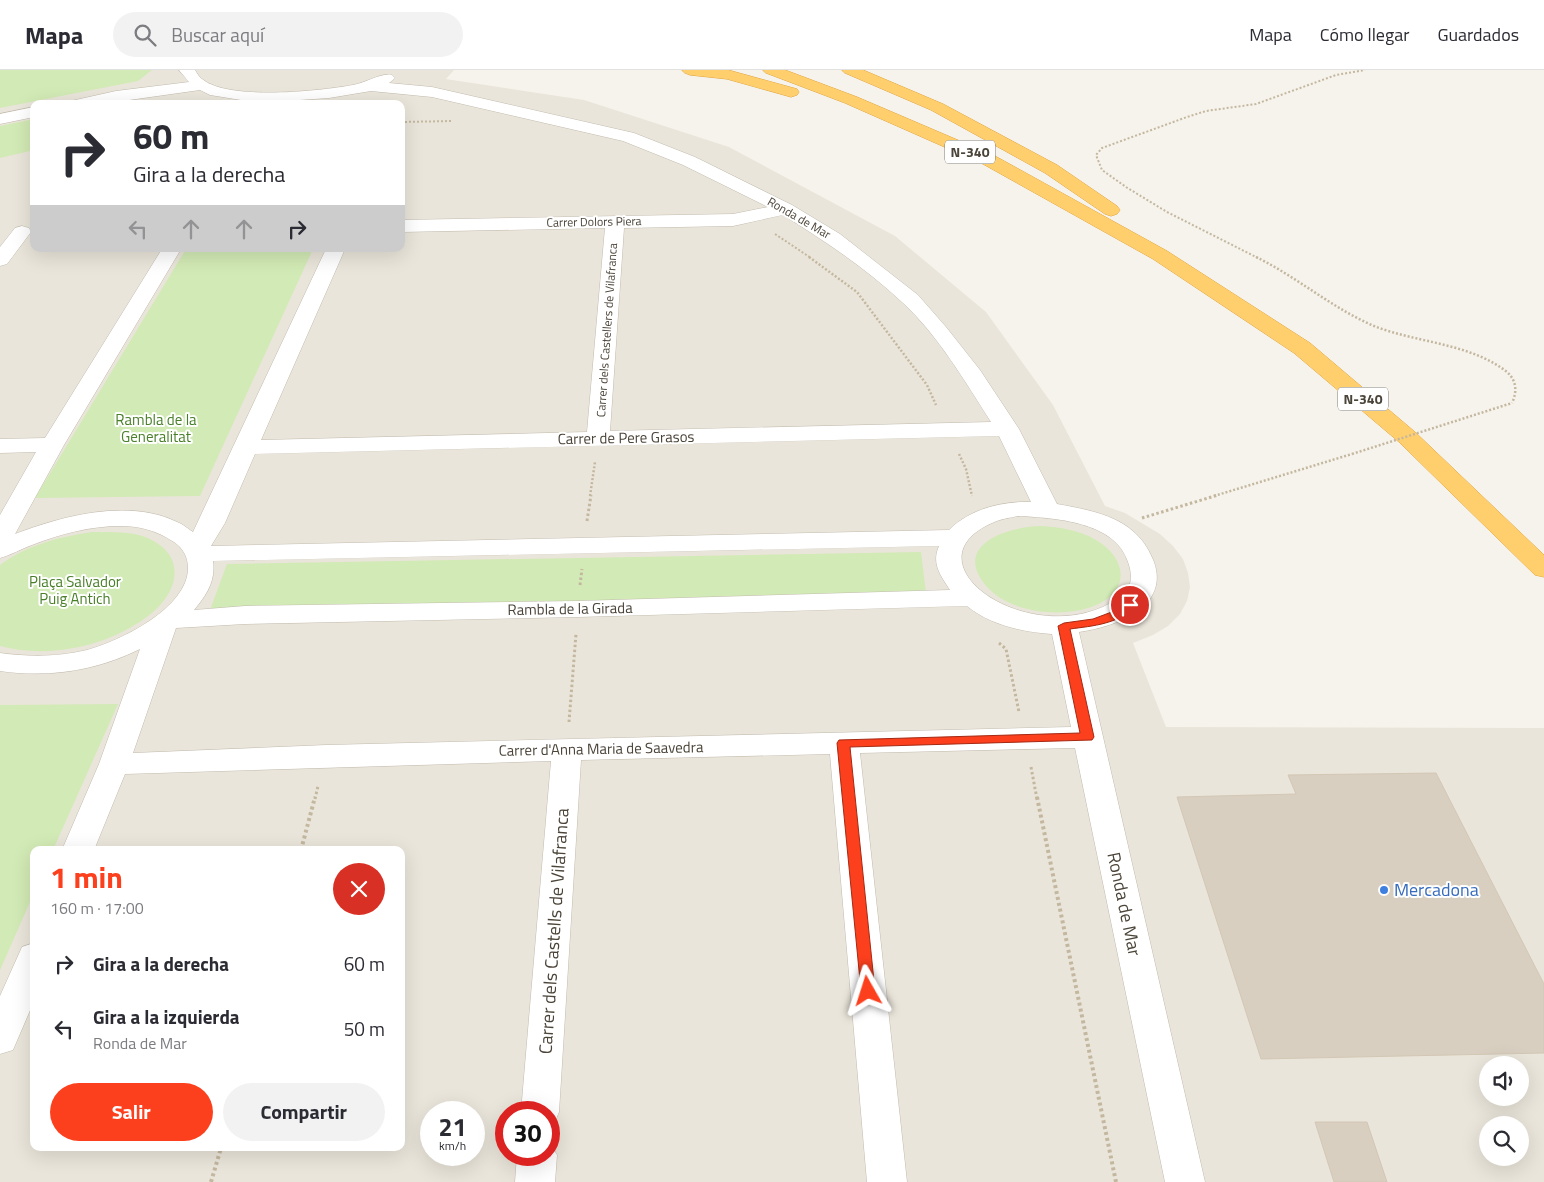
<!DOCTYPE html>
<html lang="es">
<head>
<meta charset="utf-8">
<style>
  :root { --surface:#fff; --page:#f2f2f3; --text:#2b2b33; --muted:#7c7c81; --line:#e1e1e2; --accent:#fc3f1d }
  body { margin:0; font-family:"Titillium Web",sans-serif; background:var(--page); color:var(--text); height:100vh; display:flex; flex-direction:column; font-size:19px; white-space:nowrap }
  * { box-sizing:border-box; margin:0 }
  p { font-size:16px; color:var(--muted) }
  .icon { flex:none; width:28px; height:28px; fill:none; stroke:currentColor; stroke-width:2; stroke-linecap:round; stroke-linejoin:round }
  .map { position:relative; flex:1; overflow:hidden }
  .details { position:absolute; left:30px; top:776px; width:375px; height:305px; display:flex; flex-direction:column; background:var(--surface); border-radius:10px; box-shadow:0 5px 20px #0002 }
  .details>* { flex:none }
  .guide { position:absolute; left:30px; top:30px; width:375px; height:152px; border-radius:10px; box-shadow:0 5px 20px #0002; background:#fff; color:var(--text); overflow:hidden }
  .tools { position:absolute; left:1479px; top:986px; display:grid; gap:10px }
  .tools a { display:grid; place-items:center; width:50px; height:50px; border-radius:50%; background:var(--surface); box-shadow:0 5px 20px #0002; font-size:25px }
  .speed { position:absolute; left:420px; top:1031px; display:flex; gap:10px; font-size:25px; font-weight:700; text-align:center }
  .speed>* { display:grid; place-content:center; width:65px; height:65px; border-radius:50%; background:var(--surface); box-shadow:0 5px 20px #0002; line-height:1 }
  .speed small { font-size:12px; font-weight:400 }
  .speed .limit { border:8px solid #d22; background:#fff; color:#111 }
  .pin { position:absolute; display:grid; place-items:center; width:42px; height:42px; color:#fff; margin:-21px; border:2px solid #fff; border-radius:50%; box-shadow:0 1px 5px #0007 }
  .me { position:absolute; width:55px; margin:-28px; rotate:354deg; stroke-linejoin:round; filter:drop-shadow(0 0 4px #0008) }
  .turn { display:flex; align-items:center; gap:18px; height:105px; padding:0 20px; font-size:22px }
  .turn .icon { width:65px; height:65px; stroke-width:2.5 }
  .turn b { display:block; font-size:35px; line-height:42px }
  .lanes { display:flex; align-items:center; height:48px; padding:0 20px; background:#0003; justify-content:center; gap:25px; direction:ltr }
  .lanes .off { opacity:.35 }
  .round { display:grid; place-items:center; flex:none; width:52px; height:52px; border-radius:26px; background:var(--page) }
  .overview { display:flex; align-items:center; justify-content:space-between; height:85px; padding:0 20px }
  h1 { font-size:30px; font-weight:700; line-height:38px; color:var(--accent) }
  .cta { display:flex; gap:10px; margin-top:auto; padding:10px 20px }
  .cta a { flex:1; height:58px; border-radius:30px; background:var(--accent); color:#fff; font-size:20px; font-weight:700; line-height:58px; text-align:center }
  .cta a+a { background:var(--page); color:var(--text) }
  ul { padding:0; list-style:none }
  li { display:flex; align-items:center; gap:15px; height:65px; padding:0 20px }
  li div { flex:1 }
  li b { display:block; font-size:19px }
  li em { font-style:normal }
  header { display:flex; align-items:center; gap:30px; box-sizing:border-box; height:70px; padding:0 25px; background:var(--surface); border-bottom:1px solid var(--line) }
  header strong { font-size:24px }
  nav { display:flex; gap:28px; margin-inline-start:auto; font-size:18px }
  .search { width:350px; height:45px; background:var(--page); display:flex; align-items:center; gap:12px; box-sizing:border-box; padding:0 18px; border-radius:28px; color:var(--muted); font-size:19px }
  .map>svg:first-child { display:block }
  .residential { fill:#eae5da; fill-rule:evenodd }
  .green { fill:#d2eab5 }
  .building { fill:#d8cfc1; stroke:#d3c7b4 }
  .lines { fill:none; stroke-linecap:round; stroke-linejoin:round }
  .minor-casing { stroke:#c2bbae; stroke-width:1 }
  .highway-casing { stroke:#e0a43c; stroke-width:1 }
  .path-far3 { stroke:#c4b79f; stroke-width:2; stroke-dasharray:2 2; stroke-linecap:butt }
  .path-far2 { stroke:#c4b79f; stroke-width:2.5; stroke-dasharray:2 2; stroke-linecap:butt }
  .path-far1 { stroke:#c4b79f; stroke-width:3; stroke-dasharray:2.5 2.5; stroke-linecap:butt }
  .path { stroke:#c4b79f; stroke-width:4; stroke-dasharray:3 3; stroke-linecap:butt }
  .minor { fill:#fff; fill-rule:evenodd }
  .highway { fill:#ffcf6e; fill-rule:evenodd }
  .path-bridge { stroke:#c4b79f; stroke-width:2.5; stroke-dasharray:2 2; stroke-linecap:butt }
  .route { fill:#fc3f1d; stroke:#a42913 }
  .shop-dot { fill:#3f7fe0; stroke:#fff; stroke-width:2 }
  .labels { text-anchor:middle; stroke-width:4; stroke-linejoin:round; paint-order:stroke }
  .far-street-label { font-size:12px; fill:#4b4439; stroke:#fff }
  .shield { fill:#fff; stroke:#817c74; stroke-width:1 }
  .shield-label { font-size:14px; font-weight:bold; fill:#4b4439 }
  .park-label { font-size:15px; fill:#4a7f2a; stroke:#fff }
  .street-label { font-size:15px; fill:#4b4439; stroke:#fff }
  .near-shop-label { font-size:18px; fill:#366cbe; stroke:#fff; text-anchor:start }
  .near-street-label { font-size:18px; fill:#4b4439; stroke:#fff }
</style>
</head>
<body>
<header>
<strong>Mapa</strong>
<div class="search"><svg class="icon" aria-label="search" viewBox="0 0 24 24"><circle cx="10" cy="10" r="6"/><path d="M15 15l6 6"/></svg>Buscar aquí</div>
<nav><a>Mapa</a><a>Cómo llegar</a><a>Guardados</a></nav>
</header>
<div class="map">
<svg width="1544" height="1112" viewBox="0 0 1544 1112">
  <rect width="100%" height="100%" fill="#f6f3ec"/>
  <path class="residential" d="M0,0H454L446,9L584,30L729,77L895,166L986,242L1053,335L1105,436L1125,443L1160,464L1173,476L1183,489L1188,503L1190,517L1187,531L1180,544L1168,556L1153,565L1133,573L1166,657L1544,658V1112H0ZM34,34H401V179H34ZM34,780H401V1078H34ZM1488,995H1520V1028H1488ZM431,1042H474V1085H431ZM506,1042H549V1085H506ZM1488,1055H1520V1088H1488Z"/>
  <path class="green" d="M0,0H152L138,11L0,38Z
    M34,49V80L0,88V56Z
    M186,179H313L200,426L35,428Z
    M1041,456C1060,457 1079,460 1096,470C1131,491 1129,526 1088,538C1055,548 1005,542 983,512C954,472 1013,456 1041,456Z
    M92,462C110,462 129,461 145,467C188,484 180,522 148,546C107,577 49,589 0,576V495C27,475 59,467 92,462Z
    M921,482L926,523L210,540L227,494Z
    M118,634L53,780H34V823L0,900V635Z"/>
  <path class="building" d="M1436,703L1544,914V983L1261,989L1177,727L1296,724L1288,705Z
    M1315,1052H1367L1387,1112H1334Z"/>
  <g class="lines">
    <g class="minor-casing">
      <path id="minor" d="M179,0H195C197,3 199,7 202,9C228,31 320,21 353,15C365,13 383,2 392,5L395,8L389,13L432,17L634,63L695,87L792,135L840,164L918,225L946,257L980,300L1019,359L1057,434C1084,439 1115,444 1135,463C1144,471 1150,482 1154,492C1170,538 1114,557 1079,562L1205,1112H1165L1075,678L860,683L907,1112H867L830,684L581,690L559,1042L554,1054L549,1056V1042H521L551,691L125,704L94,780H62L99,694L140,579C96,601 48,608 0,601V583C30,587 58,587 87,580C120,571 188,538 188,498C188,487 183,478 174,472C157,461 141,456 121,456C90,456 60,464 32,475C21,479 11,485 0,488V445L36,382L0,383V369L45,368L162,179H181L64,375L15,464C62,446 129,428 177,452C183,454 188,459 193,462L326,179H345L261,370L587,362L605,158L401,162V150L733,144L768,137L683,95L623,71L432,27L371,21L329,28L270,32L241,30L210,25L200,20L101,34H69L71,31L116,21L189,12ZM783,145C825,171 867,199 903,233C938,265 966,313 991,352L610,361L624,158L733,156ZM999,366L1031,432C1002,431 970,439 949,460L211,476L225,453L255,384ZM1018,446C1054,448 1115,451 1128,492C1132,503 1132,512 1127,522C1044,591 898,495 992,453C1000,449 1009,448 1018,446ZM939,476C931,494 941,506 950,520L578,531L245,536L194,540C206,526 216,511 213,491ZM967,536C990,555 1023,562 1052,564L1071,657L326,675L133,683L176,558L245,554L578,547Z
        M34,37V47L0,54V44Z
        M22,156L29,158L31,162L7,194L0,196V177L15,158Z
        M34,873V931L13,980L0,984V926L22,877Z
        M549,1072L557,1085L555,1112H515L517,1085H549Z"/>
    </g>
    <g class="highway-casing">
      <path id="highway" d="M682,0H728L797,19L799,22L797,25L791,27L727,9L690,5L685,3Z
        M763,0H785L857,27L995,86L1167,181L1310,273L1415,362L1544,485V507L1535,505L1399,372L1294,283L1153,189L983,94L845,33L766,3Z
        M842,0H863L943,34L1057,95L1117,136L1120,140L1117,144L1111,146L1105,144L1045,103L931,40L845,3Z"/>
    </g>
    <path class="path-far3" d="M401,52L453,51
      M775,164L811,188
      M1258,188L1167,142L1126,117L1102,100L1096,85L1102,78L1187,47L1206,41L1256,34L1336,5L1365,0"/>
    <path class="path-far2" d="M809,187L857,222L927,315L936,335
      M1256,187C1297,207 1332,238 1374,256C1417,273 1470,273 1507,302C1517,311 1517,322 1512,333
      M959,384L966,399L972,426
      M590,426L595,392
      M1214,426L1352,384"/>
    <path class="path-far1" d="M1142,448L1218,425
      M587,451L591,425
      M580,515L582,499
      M999,573L1006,579L1019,642
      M569,652L576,564
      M1031,697L1037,729
      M315,729L318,716"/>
    <path class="path" d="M1037,727L1116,1112
      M301,780L315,727
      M211,1112L221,1078"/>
    <use href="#minor" class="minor"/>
    <use href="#highway" class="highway"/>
    <path class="path-bridge" d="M1352,384L1512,333"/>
  </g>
  <path class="route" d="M1130,531L1135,535C1121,554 1092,556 1070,559L1094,667L1092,670L850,677L875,921L873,925L868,927L863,925L861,921L837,673L839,670L1080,663L1058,556L1064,553L1093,549L1117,540Z"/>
  <circle class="shop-dot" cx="1384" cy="820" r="5"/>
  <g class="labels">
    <g class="far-street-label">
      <text transform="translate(799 148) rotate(30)" y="4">Ronda de Mar</text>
      <text transform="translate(594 152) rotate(-1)" y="4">Carrer Dolors Piera</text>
      <text transform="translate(607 260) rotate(-86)" y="4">Carrer dels Castellers de Vilafranca</text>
    </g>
    <g class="shield">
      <rect x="945" y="70.5" width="50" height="23" rx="4"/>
      <rect x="1338" y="317.5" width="50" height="23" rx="4"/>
    </g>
    <g class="shield-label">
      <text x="970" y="87">N-340</text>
      <text x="1363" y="334">N-340</text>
    </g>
    <g class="park-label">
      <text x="156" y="355">Rambla de la<tspan x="156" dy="17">Generalitat</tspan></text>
      <text x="75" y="517">Plaça Salvador<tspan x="75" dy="17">Puig Antich</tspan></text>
    </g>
    <g class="street-label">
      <text transform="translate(626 368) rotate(-1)" y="5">Carrer de Pere Grasos</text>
      <text transform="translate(570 539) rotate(-1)" y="5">Rambla de la Girada</text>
      <text transform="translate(601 679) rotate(-1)" y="5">Carrer d'Anna Maria de Saavedra</text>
    </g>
    <g class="near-shop-label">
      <text x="1394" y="826">Mercadona</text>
    </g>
    <g class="near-street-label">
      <text transform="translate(1124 834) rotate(78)" y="6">Ronda de Mar</text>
      <text transform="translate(554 861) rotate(-86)" y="6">Carrer dels Castells de Vilafranca</text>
    </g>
  </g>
</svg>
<div class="tools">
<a><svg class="icon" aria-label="sound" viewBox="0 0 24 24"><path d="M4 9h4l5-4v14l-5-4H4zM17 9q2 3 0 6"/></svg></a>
<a><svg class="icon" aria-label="search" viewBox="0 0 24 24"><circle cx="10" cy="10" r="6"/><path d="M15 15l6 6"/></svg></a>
</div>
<div class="speed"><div>21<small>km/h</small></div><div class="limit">30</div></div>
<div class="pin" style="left:1130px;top:535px;background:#d93025"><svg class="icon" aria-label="arrive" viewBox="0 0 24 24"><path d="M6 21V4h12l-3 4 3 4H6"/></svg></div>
<svg class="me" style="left:868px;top:921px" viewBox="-20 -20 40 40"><path d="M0-17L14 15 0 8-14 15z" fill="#fc3f1d" stroke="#fff" stroke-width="4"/></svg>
<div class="guide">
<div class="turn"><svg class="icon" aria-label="right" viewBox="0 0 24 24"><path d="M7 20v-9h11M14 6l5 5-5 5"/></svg><div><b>60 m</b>Gira a la derecha</div></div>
<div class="lanes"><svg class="icon off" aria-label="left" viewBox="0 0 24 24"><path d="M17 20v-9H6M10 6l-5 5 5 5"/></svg><svg class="icon off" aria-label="ahead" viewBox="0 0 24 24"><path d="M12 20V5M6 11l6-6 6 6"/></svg><svg class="icon off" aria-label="ahead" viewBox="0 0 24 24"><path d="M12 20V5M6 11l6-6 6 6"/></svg><svg class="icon" aria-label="right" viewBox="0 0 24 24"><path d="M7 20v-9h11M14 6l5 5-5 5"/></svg></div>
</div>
<section class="details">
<div class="overview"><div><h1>1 min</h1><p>160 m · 17:00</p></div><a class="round" style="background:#d93025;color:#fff"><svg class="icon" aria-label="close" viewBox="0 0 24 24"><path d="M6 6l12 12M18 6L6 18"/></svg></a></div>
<ul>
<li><svg class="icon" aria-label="right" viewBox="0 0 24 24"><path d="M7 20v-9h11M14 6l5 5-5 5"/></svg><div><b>Gira a la derecha</b></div><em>60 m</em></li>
<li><svg class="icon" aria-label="left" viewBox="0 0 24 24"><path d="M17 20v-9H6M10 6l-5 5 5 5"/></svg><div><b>Gira a la izquierda</b><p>Ronda de Mar</p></div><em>50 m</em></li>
</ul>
<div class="cta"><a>Salir</a><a>Compartir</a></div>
</section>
</div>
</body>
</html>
